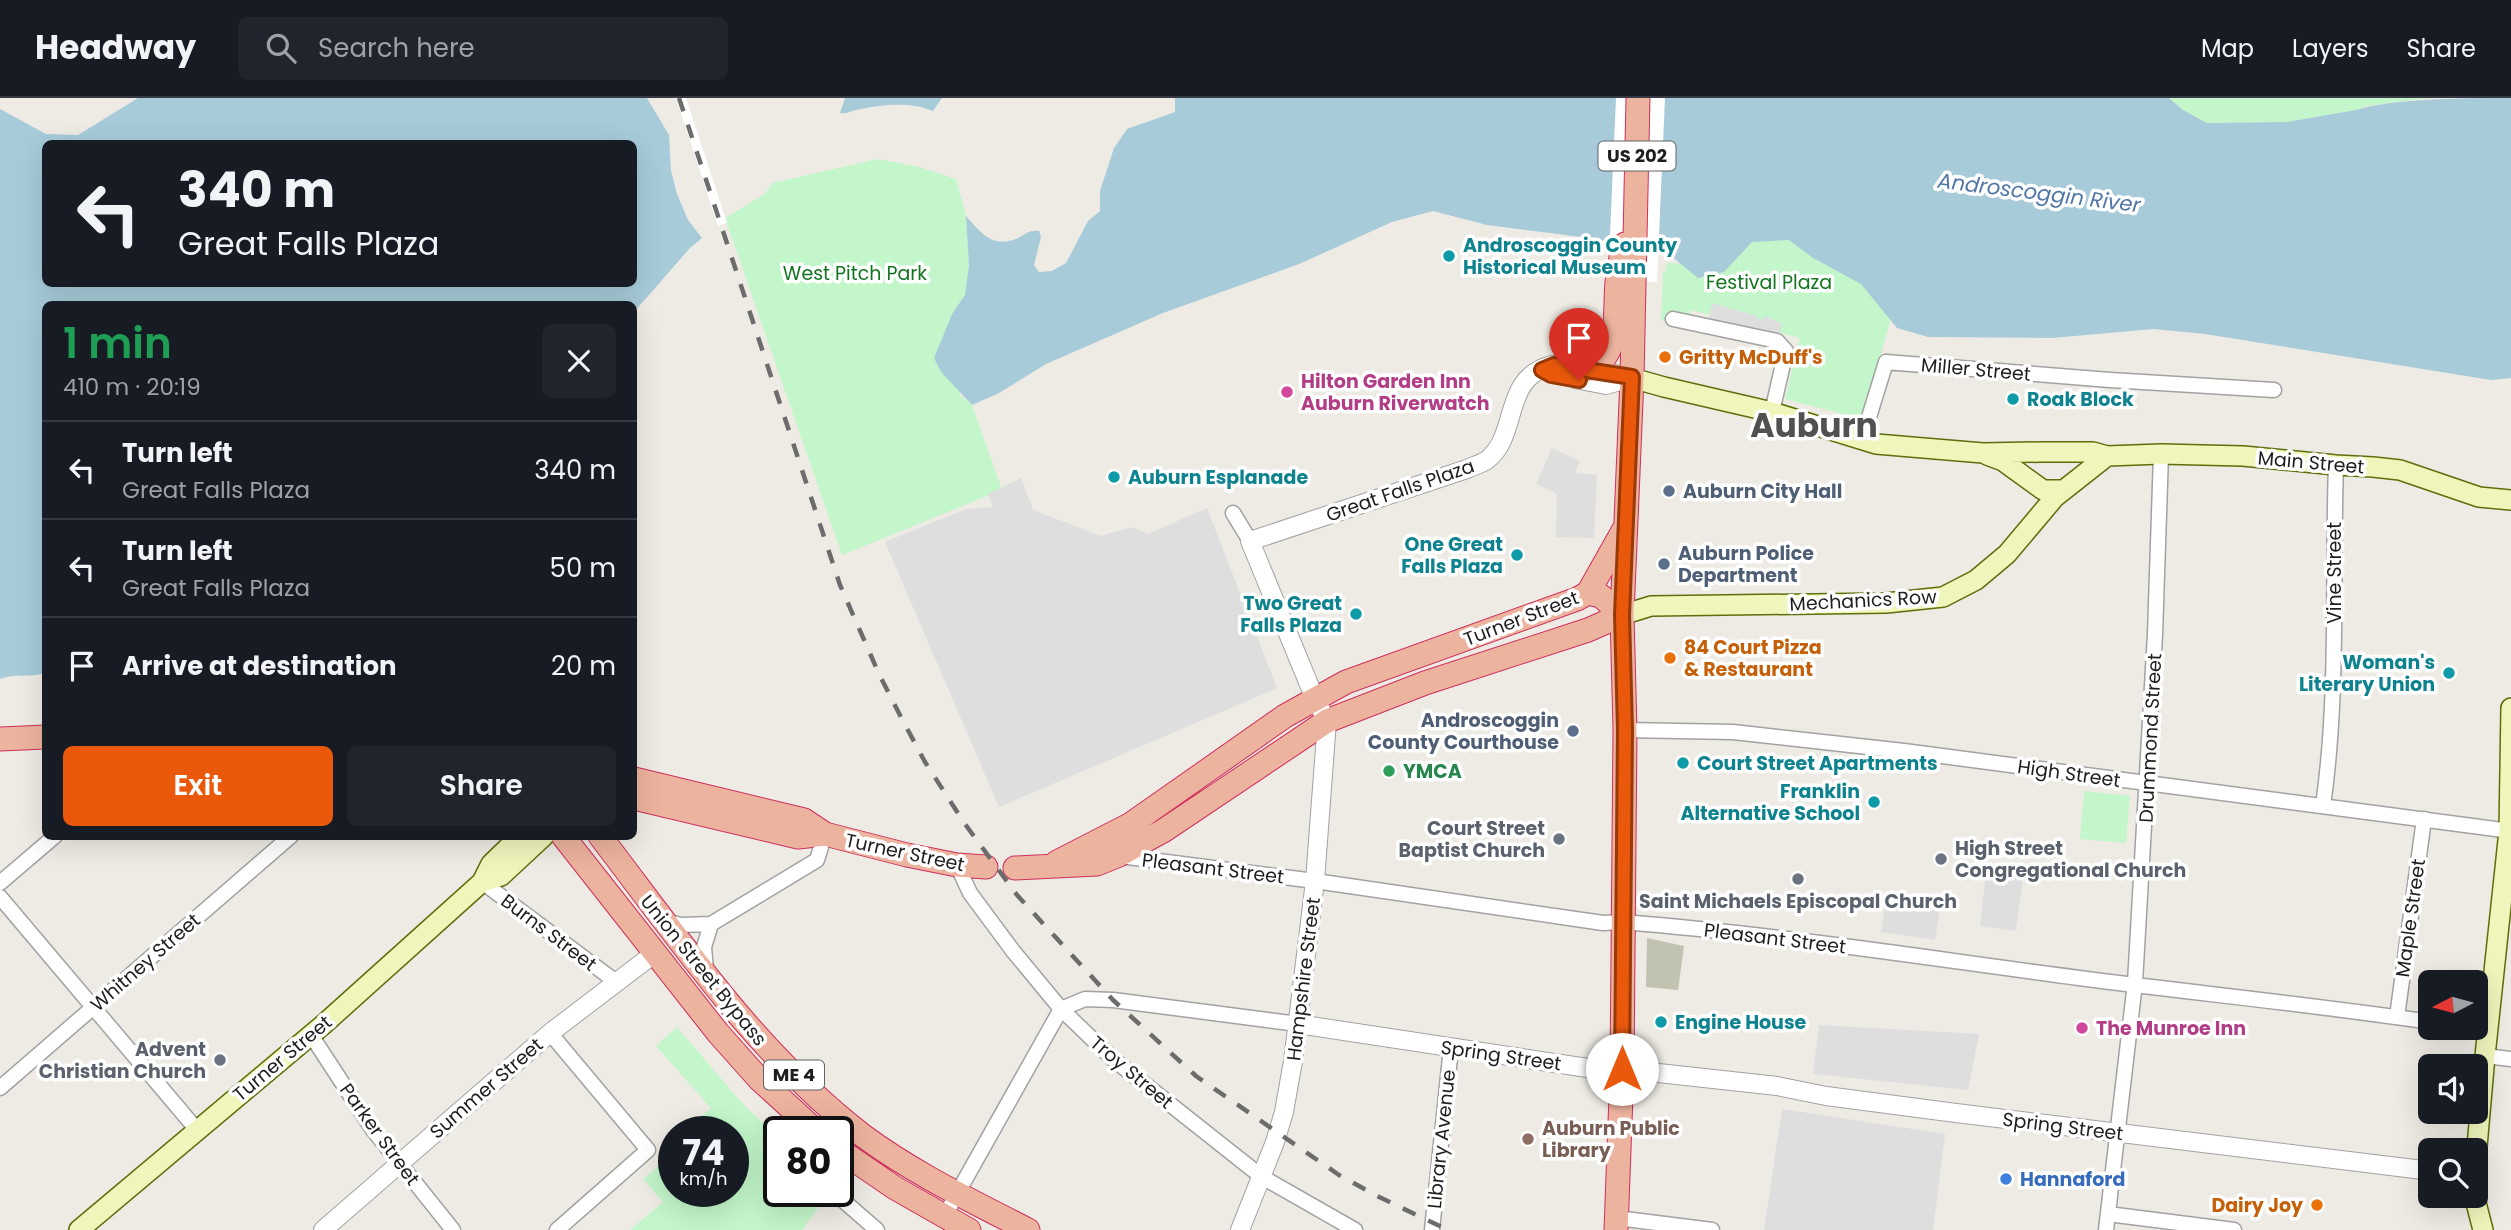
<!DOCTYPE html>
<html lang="en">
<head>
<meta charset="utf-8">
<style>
  :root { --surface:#171b24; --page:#20242c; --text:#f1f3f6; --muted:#9ea1a6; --line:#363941; --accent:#ea580c }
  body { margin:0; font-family:Poppins,sans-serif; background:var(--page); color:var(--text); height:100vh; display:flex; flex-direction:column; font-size:26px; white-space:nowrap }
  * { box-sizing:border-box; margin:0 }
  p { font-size:23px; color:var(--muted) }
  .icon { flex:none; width:38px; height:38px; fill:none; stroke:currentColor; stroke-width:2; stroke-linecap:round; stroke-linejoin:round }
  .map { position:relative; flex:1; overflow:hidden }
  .drawer { position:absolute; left:42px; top:203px; width:595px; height:539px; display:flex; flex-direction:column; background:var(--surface); border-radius:10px; box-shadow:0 7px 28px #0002 }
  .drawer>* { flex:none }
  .top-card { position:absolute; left:42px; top:42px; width:595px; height:147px; border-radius:10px; box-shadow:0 7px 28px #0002; background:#171b24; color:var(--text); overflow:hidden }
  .needle { width:46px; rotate:264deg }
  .fabs { position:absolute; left:2418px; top:872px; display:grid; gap:14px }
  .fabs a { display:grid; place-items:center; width:70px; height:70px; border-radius:10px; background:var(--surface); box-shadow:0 7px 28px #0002; font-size:35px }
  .speed { position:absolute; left:658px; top:1018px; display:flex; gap:14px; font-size:35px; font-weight:700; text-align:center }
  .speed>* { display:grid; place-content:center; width:91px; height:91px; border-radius:50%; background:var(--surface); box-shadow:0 7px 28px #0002; line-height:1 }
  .speed small { font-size:18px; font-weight:400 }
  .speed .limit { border:4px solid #111; border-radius:10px; background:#fff; color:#111 }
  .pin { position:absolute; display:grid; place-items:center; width:60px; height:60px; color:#fff; margin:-72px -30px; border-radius:50% 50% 50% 0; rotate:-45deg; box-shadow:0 0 7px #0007 }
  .pin .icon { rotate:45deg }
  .me { position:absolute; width:77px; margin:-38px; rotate:0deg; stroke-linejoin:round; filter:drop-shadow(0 0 5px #0008) }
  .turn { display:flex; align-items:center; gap:24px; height:147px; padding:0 21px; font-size:32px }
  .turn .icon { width:91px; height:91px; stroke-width:2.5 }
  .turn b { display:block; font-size:49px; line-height:60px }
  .round { display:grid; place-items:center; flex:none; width:74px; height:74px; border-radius:10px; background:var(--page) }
  .headline { display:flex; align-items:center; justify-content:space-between; height:119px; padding:0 21px }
  h1 { font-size:42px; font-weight:600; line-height:52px; color:#1e9e55 }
  .primary-button { display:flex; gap:14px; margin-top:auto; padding:14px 21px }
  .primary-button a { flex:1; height:80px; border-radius:10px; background:var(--accent); color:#fff; font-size:28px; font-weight:600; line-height:80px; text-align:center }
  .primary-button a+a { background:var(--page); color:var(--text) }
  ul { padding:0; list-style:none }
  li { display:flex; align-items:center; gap:21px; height:98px; padding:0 21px; border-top:2px solid var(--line) }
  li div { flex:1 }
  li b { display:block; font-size:26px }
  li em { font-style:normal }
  header { display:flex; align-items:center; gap:42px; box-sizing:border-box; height:98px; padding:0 35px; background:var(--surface); border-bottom:2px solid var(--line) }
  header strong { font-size:33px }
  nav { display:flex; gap:38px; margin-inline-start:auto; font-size:24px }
  .search { width:490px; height:63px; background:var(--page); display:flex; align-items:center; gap:18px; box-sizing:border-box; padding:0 24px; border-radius:10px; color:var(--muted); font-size:26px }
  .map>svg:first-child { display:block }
  .construction { fill:#c1c2b0 }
  .park { fill:#c3f6ca }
  .parking { fill:#dedede }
  .water { fill:#a7cbd9; fill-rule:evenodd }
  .pier { fill:#fff }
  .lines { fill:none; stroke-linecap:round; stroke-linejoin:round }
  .minor-casing { stroke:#a2a2a2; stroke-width:17 }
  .tertiary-casing { stroke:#a2a2a2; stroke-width:20 }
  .secondary-casing { stroke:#5e6e0b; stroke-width:22 }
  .trunk-casing { stroke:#cf2e5c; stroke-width:25 }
  .minor { stroke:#fff; stroke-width:14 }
  .tertiary { stroke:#fff; stroke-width:18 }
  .secondary { stroke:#eff5bb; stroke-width:19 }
  .trunk { stroke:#ecb39e; stroke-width:23 }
  .rail { stroke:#6c6c6c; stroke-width:4.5; stroke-dasharray:14 14; stroke-linecap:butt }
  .route-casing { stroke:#983908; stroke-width:18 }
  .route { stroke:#ea580c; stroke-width:12 }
  .culture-dot { fill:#0f9aa8; stroke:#fff; stroke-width:2.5 }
  .food-dot { fill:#e8710a; stroke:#fff; stroke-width:2.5 }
  .hotel-dot { fill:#d1479c; stroke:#fff; stroke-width:2.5 }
  .service-dot { fill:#5c6f8a; stroke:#fff; stroke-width:2.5 }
  .leisure-dot { fill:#2e9e5b; stroke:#fff; stroke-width:2.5 }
  .worship-dot { fill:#6b7280; stroke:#fff; stroke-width:2.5 }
  .education-dot { fill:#8d6e63; stroke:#fff; stroke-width:2.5 }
  .shop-dot { fill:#3f7fe0; stroke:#fff; stroke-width:2.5 }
  .labels { text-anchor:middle; stroke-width:7; stroke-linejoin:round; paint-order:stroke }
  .shield { fill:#fff; stroke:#626262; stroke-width:2 }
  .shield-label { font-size:18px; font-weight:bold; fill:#1e1e1e }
  .culture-label { font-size:19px; font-weight:bold; fill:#0d838f; stroke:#fff; text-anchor:start }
  .park-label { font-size:19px; fill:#127520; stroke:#fff }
  .food-label { font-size:19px; font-weight:bold; fill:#c56008; stroke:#fff; text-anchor:start }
  .street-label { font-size:19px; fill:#1e1e1e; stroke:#fff }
  .hotel-label { font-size:19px; font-weight:bold; fill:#b23c85; stroke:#fff; text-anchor:start }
  .service-label { font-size:19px; font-weight:bold; fill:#4e5e75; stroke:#fff; text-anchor:start }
  .leisure-label { font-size:19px; font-weight:bold; fill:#27864d; stroke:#fff; text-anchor:start }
  .worship-label { font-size:19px; font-weight:bold; fill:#5b616d; stroke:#fff; text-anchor:end }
  .education-label { font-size:19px; font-weight:bold; fill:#785e54; stroke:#fff; text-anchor:start }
  .shop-label { font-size:19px; font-weight:bold; fill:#366cbe; stroke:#fff; text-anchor:start }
  .water-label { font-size:21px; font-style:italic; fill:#5077a7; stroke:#fff }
  .town-label { font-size:33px; font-weight:bold; fill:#515151; stroke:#fff }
</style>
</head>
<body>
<header>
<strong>Headway</strong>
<div class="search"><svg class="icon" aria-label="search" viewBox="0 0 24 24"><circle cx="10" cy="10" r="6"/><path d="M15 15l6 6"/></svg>Search here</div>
<nav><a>Map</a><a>Layers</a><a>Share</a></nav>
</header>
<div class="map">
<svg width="2511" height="1132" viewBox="0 0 2511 1132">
  <rect width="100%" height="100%" fill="#eeebe4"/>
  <path class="construction" d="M1647,840L1684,848L1678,892L1646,889Z"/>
  <path class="park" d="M2170,0H2429L2366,8L2357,12L2287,24L2207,25L2183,12Z
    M878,61L919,69L956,81L966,118L969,167L965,197L952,216L960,297L972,307L1002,392L842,457L725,120L765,96L772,85Z
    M1765,128C1776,133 1786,138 1796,145C1815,156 1813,169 1841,166L1894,209L1863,321L1785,301L1800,240L1691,212L1686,228L1661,222L1663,173H1666L1667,165L1690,166Z
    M2084,693L2130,698L2126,745L2080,741Z
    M677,929L741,1004L779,1041V1094H813L823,1103L802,1132H630L663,1104L643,1081L670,1058L663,1050L674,1041V1094H733V1034H682L711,1010L656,948Z"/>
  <path class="parking" d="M1712,205L1757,218L1760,223L1766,218L1782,226L1778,240L1708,225Z
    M1552,350L1580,363L1575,375L1597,377L1594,440L1556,439L1557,396L1536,386Z
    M1021,380L1033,412L1101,438L1131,429L1148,436L1207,410L1277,590L999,709L885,444L966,411L993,409L988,396Z
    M1986,774L2023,779L2016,833L1980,828Z
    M1887,796L1941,804L1935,842L1881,834Z
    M1819,927L1979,936L1968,992L1813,976Z
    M1782,1011L1945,1036L1933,1132H1764Z"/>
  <path class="water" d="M138,0H647L669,37L671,73L677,96L688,122L702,140L690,150L634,214V206H46L45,575C30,580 15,575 0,581V11L46,36L78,37ZM46,46H634V186H46Z
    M845,0H942L933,13C912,4 884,6 861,11C853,12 848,16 840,15Z
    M1175,0H2169L2183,12L2207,25L2287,24L2356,12C2394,0 2469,0 2511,0V280L2491,282L2205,236L2154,231L2052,240L1928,239L1897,230L1861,186L1813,160L1789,142L1752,144L1724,174L1698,180L1671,158L1597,141L1487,127L1433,113L1392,124L1299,166L1163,215L1046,266L999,295L972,307L941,274L934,260L952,216L965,197L969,167L966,118C981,135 993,151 1018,140C1026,136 1029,132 1039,133L1041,139L1034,167L1039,174L1052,173L1066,165L1088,123L1100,113V93L1114,50L1127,31L1175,14Z"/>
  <path class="pier" d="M676,0H686L727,125L718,128Z
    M1616,0H1665L1657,184L1608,182Z"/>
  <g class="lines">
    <g class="minor-casing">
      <path id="minor" d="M1673,221L1777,243L1786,253L1772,314
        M1862,342L1886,264L2110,282L2274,292
        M1233,415L1250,443
        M1625,632L1733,634L1904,653L2511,733
        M2323,708C2339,595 2332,481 2336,367
        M1120,758L1315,783L1603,825L1622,824C1775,836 1927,860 2079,880C2196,895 2314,907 2431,924
        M957,767L970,795L1013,853L1061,911L1113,961L1262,1079L1355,1132
        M482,784L615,883
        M0,785L55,738
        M0,799L197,1032
        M665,823L681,827L711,826L817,762L825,736
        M706,872L704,849L711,826
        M2397,919L2424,721
        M550,935L648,1052L557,1132
        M311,937L373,1032L453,1132
        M2485,958L2511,961
        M0,990L291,738
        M838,1098L877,1132
        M2108,1116L2234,1132
        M944,1119L1061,911L1085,901L1113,902L1298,926
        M1617,1120L1712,1132
        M1432,1132L1451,950
        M2106,1132L2135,885L2155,536L2161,356"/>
    </g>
    <g class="tertiary-casing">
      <path id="tertiary" d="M1575,281L1606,287L1630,280
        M1298,926L1601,972L1622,971L1777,988L1826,998L1956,1015L2431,1073
        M323,1132L550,935L655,855
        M1240,1132L1275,1044L1284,1014L1293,963L1315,783L1327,623L1315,601L1250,443L1467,371C1473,368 1481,366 1487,362C1520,336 1501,280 1552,267C1562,265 1619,276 1632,280"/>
    </g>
    <g class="secondary-casing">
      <path id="secondary" d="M1632,280L1664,289L1772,314L1876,346L1983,355L2041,354H2093L2107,358L2161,356L2243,358L2336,367L2373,369L2400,372L2479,399L2511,402
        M1987,357L2003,363L2043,392H2062
        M1622,517L1651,508L1886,505L1943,499L1976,482L2007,456L2055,399L2107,358
        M482,784L501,778L544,738
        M2476,1060L2485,958L2509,733L2511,610
        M2474,1097L2483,1132
        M79,1132L324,926L482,784L491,766L520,738"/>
    </g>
    <g class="trunk-casing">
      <path id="trunk" d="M1585,272C1622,263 1614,213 1617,184C1618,171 1621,158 1625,146
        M1588,495L1623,433
        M0,641L46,639
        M634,681L804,722L825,736L907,757L957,767L986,769
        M634,700L798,739L825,736
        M563,738L718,935L759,981L817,1034
        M600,738C681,844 756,955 862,1037C913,1075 972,1103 1028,1132
        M1057,764L1131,726L1285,618L1346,584L1577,501L1588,495L1601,498L1622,517
        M1015,770L1097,766L1119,757L1163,733L1327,623L1425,585L1588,532L1622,517
        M838,1051L895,1090L969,1132
        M1616,1132L1622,971L1625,632L1622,517L1632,280L1638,0"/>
    </g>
    <use href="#minor" class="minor"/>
    <use href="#tertiary" class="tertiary"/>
    <use href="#secondary" class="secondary"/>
    <use href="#trunk" class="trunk"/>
    <path class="rail" d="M679,0L840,487L879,576L902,621L925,664L965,726L1017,797L1113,902L1196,978L1339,1077L1377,1098L1448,1132"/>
  </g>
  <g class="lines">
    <g class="route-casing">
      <path id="route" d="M1579,282L1551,277L1542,272L1554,267L1632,279L1622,517L1625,632L1622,971"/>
    </g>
    <use href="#route" class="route"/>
  </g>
  <g class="culture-dot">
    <circle cx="1449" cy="158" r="7"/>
    <circle cx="2013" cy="301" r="7"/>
    <circle cx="1114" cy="379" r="7"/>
    <circle cx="1517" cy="457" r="7"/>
    <circle cx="1356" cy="516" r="7"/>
    <circle cx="2449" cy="575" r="7"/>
    <circle cx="1683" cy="665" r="7"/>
    <circle cx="1874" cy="704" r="7"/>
    <circle cx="1661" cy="924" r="7"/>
  </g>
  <g class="food-dot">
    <circle cx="1665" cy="259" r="7"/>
    <circle cx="1670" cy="560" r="7"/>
    <circle cx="2317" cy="1107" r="7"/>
  </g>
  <g class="hotel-dot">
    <circle cx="1287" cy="294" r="7"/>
    <circle cx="2082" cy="930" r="7"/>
  </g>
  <g class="service-dot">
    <circle cx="1669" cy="393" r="7"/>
    <circle cx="1664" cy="466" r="7"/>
    <circle cx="1573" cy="633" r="7"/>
  </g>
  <circle class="leisure-dot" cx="1389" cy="673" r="7"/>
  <g class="worship-dot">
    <circle cx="1559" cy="741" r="7"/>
    <circle cx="1941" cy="761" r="7"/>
    <circle cx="1798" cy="781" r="7"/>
    <circle cx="220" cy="962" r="7"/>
  </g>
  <circle class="education-dot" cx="1528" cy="1041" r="7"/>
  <circle class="shop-dot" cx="2006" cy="1081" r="7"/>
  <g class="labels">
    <g class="shield">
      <rect x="1598.5" y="43.5" width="77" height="29" rx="5"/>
      <rect x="764" y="962.5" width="60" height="29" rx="5"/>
    </g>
    <g class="shield-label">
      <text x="1637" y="64">US 202</text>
      <text x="794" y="983">ME 4</text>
    </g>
    <g class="culture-label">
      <text x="1463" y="154">Androscoggin County<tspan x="1463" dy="22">Historical Museum</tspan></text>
      <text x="2027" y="308">Roak Block</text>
      <text x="1128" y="386">Auburn Esplanade</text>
      <text x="1503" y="453" text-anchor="end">One Great<tspan x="1503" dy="22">Falls Plaza</tspan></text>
      <text x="1342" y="512" text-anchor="end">Two Great<tspan x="1342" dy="22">Falls Plaza</tspan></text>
      <text x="2435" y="571" text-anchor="end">Woman's<tspan x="2435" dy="22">Literary Union</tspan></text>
      <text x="1697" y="672">Court Street Apartments</text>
      <text x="1860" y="700" text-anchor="end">Franklin<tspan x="1860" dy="22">Alternative School</tspan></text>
      <text x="1675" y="931">Engine House</text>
    </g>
    <g class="park-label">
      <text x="855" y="182">West Pitch Park</text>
      <text x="1769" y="191">Festival Plaza</text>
    </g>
    <g class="food-label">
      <text x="1679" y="266">Gritty McDuff's</text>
      <text x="1684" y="556">84 Court Pizza<tspan x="1684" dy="22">&amp; Restaurant</tspan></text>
      <text x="2303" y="1114" text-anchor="end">Dairy Joy</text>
    </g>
    <g class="street-label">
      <text transform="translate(1976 271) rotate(5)" y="7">Miller Street</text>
      <text transform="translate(2311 364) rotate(5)" y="7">Main Street</text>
      <text transform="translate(1400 392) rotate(-19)" y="7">Great Falls Plaza</text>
      <text transform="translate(2334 475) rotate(-90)" y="7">Vine Street</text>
      <text transform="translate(1863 502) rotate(-3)" y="7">Mechanics Row</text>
      <text transform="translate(1521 520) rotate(-21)" y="7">Turner Street</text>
      <text transform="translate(2150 640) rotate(-87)" y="7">Drummond Street</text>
      <text transform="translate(2069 675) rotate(8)" y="7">High Street</text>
      <text transform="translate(905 754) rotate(12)" y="7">Turner Street</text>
      <text transform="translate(1213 770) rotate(7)" y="7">Pleasant Street</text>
      <text transform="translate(2410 820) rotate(-82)" y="7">Maple Street</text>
      <text transform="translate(549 834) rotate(37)" y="7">Burns Street</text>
      <text transform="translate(1775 840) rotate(7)" y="7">Pleasant Street</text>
      <text transform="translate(145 864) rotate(-41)" y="7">Whitney Street</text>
      <text transform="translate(704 872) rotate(51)" y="7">Union Street Bypass</text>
      <text transform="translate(1303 881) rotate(-83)" y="7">Hampshire Street</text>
      <text transform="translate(1501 957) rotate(8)" y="7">Spring Street</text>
      <text transform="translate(282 960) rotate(-40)" y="7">Turner Street</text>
      <text transform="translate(1132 974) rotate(40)" y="7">Troy Street</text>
      <text transform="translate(486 990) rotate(-41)" y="7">Summer Street</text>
      <text transform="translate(2063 1028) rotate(7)" y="7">Spring Street</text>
      <text transform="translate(380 1036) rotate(54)" y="7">Parker Street</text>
      <text transform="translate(1441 1041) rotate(-84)" y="7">Library Avenue</text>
    </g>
    <g class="hotel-label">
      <text x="1301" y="290">Hilton Garden Inn<tspan x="1301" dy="22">Auburn Riverwatch</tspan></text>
      <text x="2096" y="937">The Munroe Inn</text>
    </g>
    <g class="service-label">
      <text x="1683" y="400">Auburn City Hall</text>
      <text x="1678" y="462">Auburn Police<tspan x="1678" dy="22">Department</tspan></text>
      <text x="1559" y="629" text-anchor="end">Androscoggin<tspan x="1559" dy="22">County Courthouse</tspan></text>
    </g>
    <g class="leisure-label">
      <text x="1403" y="680">YMCA</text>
    </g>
    <g class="worship-label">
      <text x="1545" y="737">Court Street<tspan x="1545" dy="22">Baptist Church</tspan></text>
      <text x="1955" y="757" text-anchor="start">High Street<tspan x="1955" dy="22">Congregational Church</tspan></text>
      <text x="1798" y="810" text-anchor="middle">Saint Michaels Episcopal Church</text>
      <text x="206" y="958">Advent<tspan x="206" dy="22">Christian Church</tspan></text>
    </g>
    <g class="education-label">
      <text x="1542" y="1037">Auburn Public<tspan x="1542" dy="22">Library</tspan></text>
    </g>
    <g class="shop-label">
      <text x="2020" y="1088">Hannaford</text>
    </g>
    <g class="water-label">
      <text transform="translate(2039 95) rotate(7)" y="7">Androscoggin River</text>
    </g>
    <g class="town-label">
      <text x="1814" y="339">Auburn</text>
    </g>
  </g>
</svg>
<div class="fabs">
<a><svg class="needle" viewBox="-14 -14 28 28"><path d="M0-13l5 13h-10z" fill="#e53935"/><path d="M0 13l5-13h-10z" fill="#9ea1a6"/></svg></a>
<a><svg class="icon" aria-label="sound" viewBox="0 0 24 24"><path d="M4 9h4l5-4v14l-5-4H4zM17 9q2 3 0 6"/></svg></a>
<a><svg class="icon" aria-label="search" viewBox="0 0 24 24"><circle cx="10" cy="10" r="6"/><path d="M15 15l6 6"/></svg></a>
</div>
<div class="speed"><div>74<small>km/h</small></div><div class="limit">80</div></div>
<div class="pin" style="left:1579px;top:282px;background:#d93025"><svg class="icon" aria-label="arrive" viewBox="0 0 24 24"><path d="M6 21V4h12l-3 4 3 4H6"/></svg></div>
<svg class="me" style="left:1622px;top:971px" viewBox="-20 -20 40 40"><circle r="19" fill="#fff"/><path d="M0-13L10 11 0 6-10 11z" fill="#ea580c"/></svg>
<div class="top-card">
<div class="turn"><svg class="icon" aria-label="left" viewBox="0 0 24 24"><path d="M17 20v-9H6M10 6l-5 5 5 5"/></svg><div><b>340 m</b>Great Falls Plaza</div></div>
</div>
<section class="drawer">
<div class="headline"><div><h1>1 min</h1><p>410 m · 20:19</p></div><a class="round"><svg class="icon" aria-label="close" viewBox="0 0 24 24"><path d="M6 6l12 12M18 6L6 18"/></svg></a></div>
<ul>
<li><svg class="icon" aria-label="left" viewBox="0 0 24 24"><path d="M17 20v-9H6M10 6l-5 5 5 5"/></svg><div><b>Turn left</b><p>Great Falls Plaza</p></div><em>340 m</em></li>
<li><svg class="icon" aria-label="left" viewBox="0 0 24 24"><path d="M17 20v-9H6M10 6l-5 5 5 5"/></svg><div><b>Turn left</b><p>Great Falls Plaza</p></div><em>50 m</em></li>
<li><svg class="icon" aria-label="arrive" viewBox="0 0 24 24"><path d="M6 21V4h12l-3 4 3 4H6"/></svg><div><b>Arrive at destination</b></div><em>20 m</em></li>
</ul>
<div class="primary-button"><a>Exit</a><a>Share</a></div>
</section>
</div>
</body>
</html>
